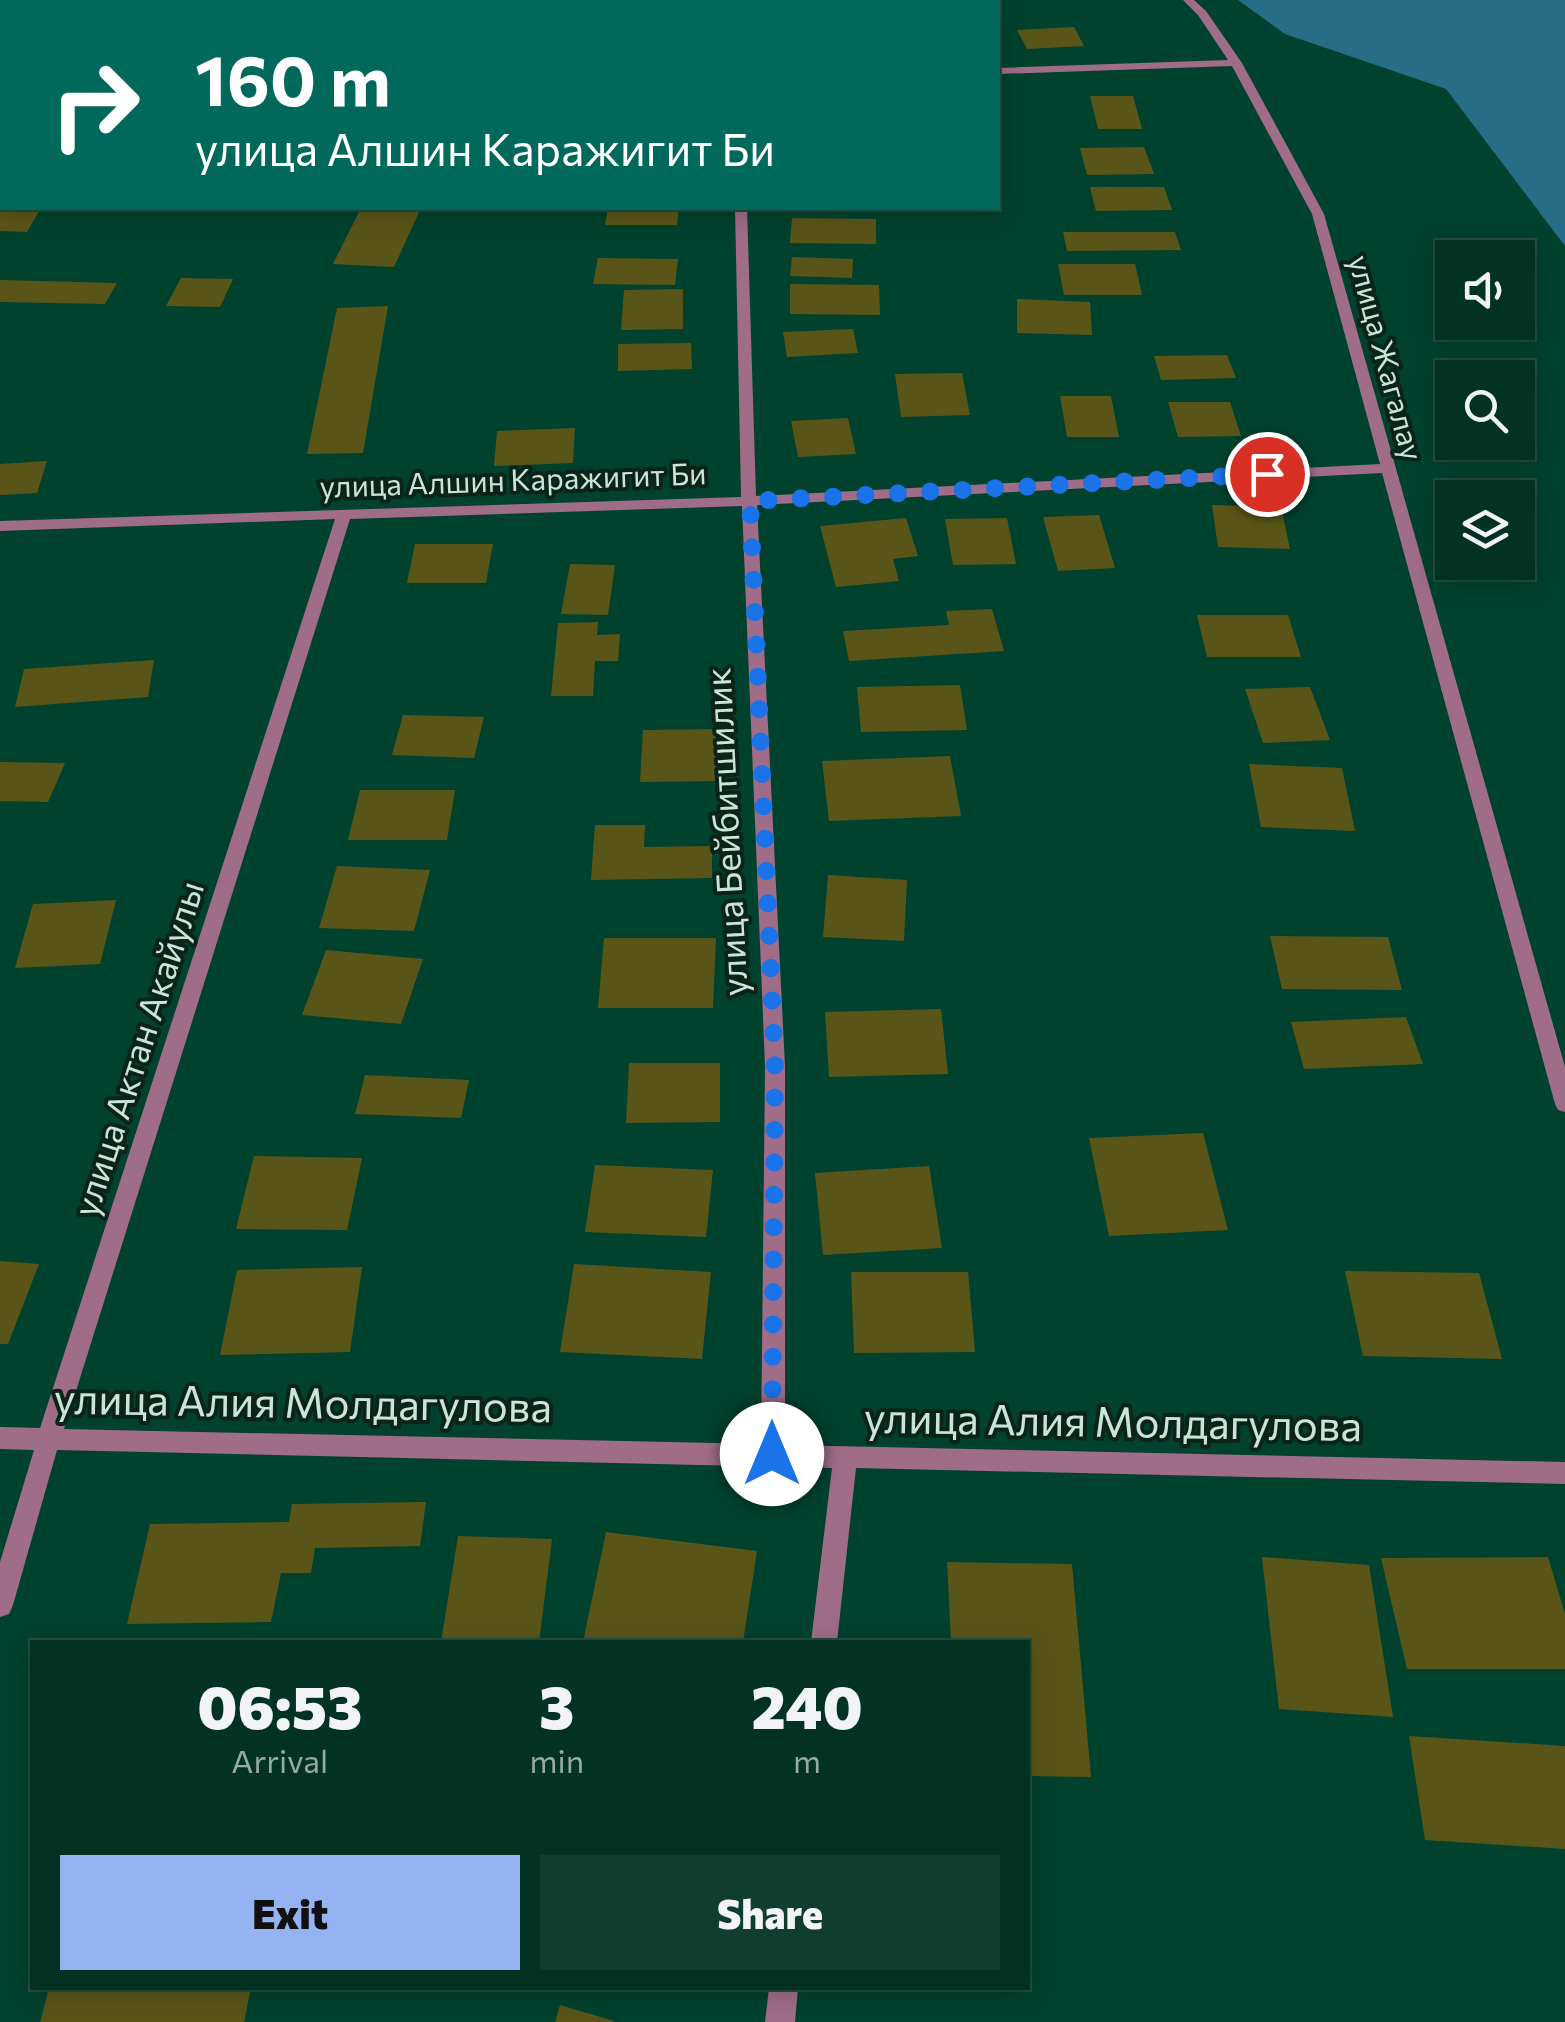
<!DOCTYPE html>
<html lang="en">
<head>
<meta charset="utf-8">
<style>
  :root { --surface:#013222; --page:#0f3e2f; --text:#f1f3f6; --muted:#96aaa5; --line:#234d40; --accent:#95b2f1 }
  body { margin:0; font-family:Commissioner,sans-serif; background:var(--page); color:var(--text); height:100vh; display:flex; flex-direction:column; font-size:38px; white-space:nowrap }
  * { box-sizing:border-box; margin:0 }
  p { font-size:32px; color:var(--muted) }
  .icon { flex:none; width:55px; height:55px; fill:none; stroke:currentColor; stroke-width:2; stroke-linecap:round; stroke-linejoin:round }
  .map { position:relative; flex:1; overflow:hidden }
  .panel { position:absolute; left:30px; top:1640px; width:1000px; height:350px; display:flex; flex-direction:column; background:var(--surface); border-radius:0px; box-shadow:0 5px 25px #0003,0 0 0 2px var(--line) }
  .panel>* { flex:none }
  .banner { position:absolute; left:0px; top:0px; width:1000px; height:210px; box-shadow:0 5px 25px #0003,0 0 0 2px var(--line); background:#00695c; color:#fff; overflow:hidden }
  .tools { position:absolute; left:1435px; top:240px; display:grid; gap:20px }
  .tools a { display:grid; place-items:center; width:100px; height:100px; border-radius:0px; background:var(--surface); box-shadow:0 5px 25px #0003,0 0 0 2px var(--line); font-size:50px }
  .pin { position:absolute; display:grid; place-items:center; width:85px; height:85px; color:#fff; margin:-42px; border:5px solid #fff; border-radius:50%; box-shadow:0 2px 10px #0007 }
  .me { position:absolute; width:110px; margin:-55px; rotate:0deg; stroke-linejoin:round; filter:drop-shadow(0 0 8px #0008) }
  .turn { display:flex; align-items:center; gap:35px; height:210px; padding:0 30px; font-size:45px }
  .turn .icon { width:130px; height:130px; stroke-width:2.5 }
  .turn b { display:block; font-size:70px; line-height:85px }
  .eta { display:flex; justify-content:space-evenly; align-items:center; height:170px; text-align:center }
  .eta b { font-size:60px; font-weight:800; line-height:70px }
  .primary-button { display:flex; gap:20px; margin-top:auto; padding:20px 30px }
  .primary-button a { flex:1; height:115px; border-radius:0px; background:var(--accent); color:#111; font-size:40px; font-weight:800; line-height:115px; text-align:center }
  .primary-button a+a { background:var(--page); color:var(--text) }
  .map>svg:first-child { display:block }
  .water { fill:#266d87 }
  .building { fill:#595519 }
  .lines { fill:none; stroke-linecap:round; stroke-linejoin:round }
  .minor { fill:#9f6d88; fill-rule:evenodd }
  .route { stroke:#1a73e8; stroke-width:18; stroke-dasharray:0 32.4 }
  .labels { text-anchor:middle; stroke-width:8; stroke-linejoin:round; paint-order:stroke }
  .far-street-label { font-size:30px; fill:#c9e5d8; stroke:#0c231a }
  .street-label { font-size:35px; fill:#c9e5d8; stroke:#0c231a }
  .near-street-label { font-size:42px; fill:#c9e5d8; stroke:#0c231a }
</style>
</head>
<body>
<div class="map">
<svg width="1565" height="2022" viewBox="0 0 1565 2022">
  <rect width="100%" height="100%" fill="#01422e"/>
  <path class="water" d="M1238,0H1565V246L1446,89L1285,34Z"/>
  <path class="building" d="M1074,27L1084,46L1027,49L1017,30Z
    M1090,96H1133L1142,129H1098Z
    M1144,147L1154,174L1087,175L1080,148Z
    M1090,187H1164L1172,210L1096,211Z
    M0,208H41L27,232L0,231Z
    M361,208H421L394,267L333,264Z
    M608,208H679L677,225H605Z
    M792,218L876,219V244L790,243Z
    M1063,232H1175L1181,250L1067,251Z
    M792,257L853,259L852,278L790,276Z
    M598,258L678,259L675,285L593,284Z
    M1058,264H1135L1142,295H1064Z
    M181,278L233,279L220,307L166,306Z
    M0,280L117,283L105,304L0,302Z
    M790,284L879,285L880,315L790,314Z
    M683,289V329L621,330L624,290Z
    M1017,299L1090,302L1092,335L1017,333Z
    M388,306L363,453L307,454L337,308Z
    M853,329L858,353L787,357L783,332Z
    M691,343L692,369L618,371V344Z
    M1227,355L1236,378L1161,380L1154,356Z
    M962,373L970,415L901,417L895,374Z
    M1060,396H1111L1119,437H1067Z
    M1168,402H1230L1241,436L1178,437Z
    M848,418L856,454L798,457L791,421Z
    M575,428L573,463L494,466L497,431Z
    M47,461L37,493L0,495V464Z
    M1212,505L1281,507L1290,549L1218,547Z
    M1099,515L1115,568L1058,571L1043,517Z
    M906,518L918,556L893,559L899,581L836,587L820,526Z
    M1007,518L1016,564L953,565L945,519Z
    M415,544H493L486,583H407Z
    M570,564L615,565L608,615L561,614Z
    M992,609L1004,651L849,661L843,631L949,625L946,611Z
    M1197,615H1288L1301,657H1207Z
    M598,622L597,635L620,634L618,661H595L593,696H551L558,623Z
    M154,660L148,697L15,707L24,669Z
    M960,685L967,730L861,732L857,687Z
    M1310,687L1330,740L1263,743L1245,689Z
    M403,715L484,717L474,758L392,755Z
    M725,729L724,781L640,782L643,730Z
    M950,756L961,816L829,821L822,761Z
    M0,762L65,763L48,802L0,801Z
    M1249,764L1342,768L1355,831L1261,827Z
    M360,790H455L447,840H348Z
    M595,825H645L644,847L712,846V878L591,880Z
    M337,866L430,870L414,931L319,928Z
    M828,875L907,880L904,941L823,937Z
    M116,900L100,964L15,968L33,904Z
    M1270,936L1388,937L1402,990L1282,989Z
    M604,938H716L713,1008H598Z
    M326,950L423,959L401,1024L302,1015Z
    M941,1009L948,1074L829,1077L825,1012Z
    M1406,1017L1423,1064L1304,1069L1291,1022Z
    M629,1063H720V1122L626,1123Z
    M365,1075L469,1080L461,1118L355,1114Z
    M1203,1133L1228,1230L1109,1236L1089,1138Z
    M254,1156L362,1158L347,1230L236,1229Z
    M595,1165L713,1170L706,1237L585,1232Z
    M929,1166L942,1248L823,1255L815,1173Z
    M0,1261L39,1264L8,1344H0Z
    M574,1264L711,1272L702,1359L560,1352Z
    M362,1267L350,1352L220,1355L237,1270Z
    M1345,1271L1479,1273L1502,1359L1363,1356Z
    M851,1272H968L975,1352L854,1353Z
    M426,1502L420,1546L315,1548L311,1573H281L271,1622L127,1624L150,1524L289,1522L292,1504Z
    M606,1532L757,1551L743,1642H583Z
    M458,1536L552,1539L539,1642H441Z
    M1262,1557L1369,1565L1393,1717L1279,1709Z
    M1548,1557L1565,1614V1669H1407L1381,1558Z
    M947,1562L1072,1564L1091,1777L1028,1776V1642H951Z
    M1409,1736L1565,1746V1849L1425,1840Z
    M49,1988H251L244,2022H40Z
    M560,2005L614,2021L613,2022H555Z"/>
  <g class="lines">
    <path class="minor" d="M730,0H740V2H730Z
      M1183,0H1194L1206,11L1242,63L1324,214L1565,1067V1112L1558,1110L1555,1104L1382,473L757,505L785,1066V1445L1565,1462V1484L856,1468L837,1642H811L832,1468L57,1450L13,1605L9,1614L0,1617V1562L34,1450L0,1449V1427L40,1428L335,519L0,531V521L741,497L735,208H747L756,496L1380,464L1312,214L1232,66L998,74V68L1228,60L1198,15ZM742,506L765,1066L761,1444L64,1429L350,519Z
      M769,1988H798L795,2022H765Z"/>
  </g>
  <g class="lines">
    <path class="route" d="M772,1454L775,1066L750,501L1267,474"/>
  </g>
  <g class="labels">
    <g class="far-street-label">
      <text transform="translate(1385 358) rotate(75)" y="10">улица Жагалау</text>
      <text transform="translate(513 481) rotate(-2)" y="10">улица Алшин Каражигит Би</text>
    </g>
    <g class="street-label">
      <text transform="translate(727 832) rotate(-93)" y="12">улица Бейбитшилик</text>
      <text transform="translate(139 1049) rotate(-72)" y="12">улица Актан Акайулы</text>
    </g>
    <g class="near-street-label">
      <text transform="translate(303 1403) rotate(1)" y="15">улица Алия Молдагулова</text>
      <text transform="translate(1113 1422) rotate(1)" y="15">улица Алия Молдагулова</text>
    </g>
  </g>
</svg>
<div class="tools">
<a><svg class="icon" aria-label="sound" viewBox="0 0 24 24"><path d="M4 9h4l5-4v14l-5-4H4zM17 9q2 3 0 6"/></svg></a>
<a><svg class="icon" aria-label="search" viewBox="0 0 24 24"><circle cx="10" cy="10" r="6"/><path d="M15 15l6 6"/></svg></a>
<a><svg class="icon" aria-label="layers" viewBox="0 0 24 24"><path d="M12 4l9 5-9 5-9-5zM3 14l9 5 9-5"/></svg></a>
</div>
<div class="pin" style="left:1267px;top:474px;background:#d93025"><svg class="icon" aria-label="arrive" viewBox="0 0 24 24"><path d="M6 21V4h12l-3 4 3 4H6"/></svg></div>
<svg class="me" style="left:772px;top:1454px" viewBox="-20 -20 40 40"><circle r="19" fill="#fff"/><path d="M0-13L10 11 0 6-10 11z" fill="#1a73e8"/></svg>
<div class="banner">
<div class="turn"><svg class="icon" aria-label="right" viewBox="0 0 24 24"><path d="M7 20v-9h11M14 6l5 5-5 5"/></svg><div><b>160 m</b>улица Алшин Каражигит Би</div></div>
</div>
<section class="panel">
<div class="eta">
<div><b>06:53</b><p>Arrival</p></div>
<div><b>3</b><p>min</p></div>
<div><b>240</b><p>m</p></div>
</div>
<div class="primary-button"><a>Exit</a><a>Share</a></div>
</section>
</div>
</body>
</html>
